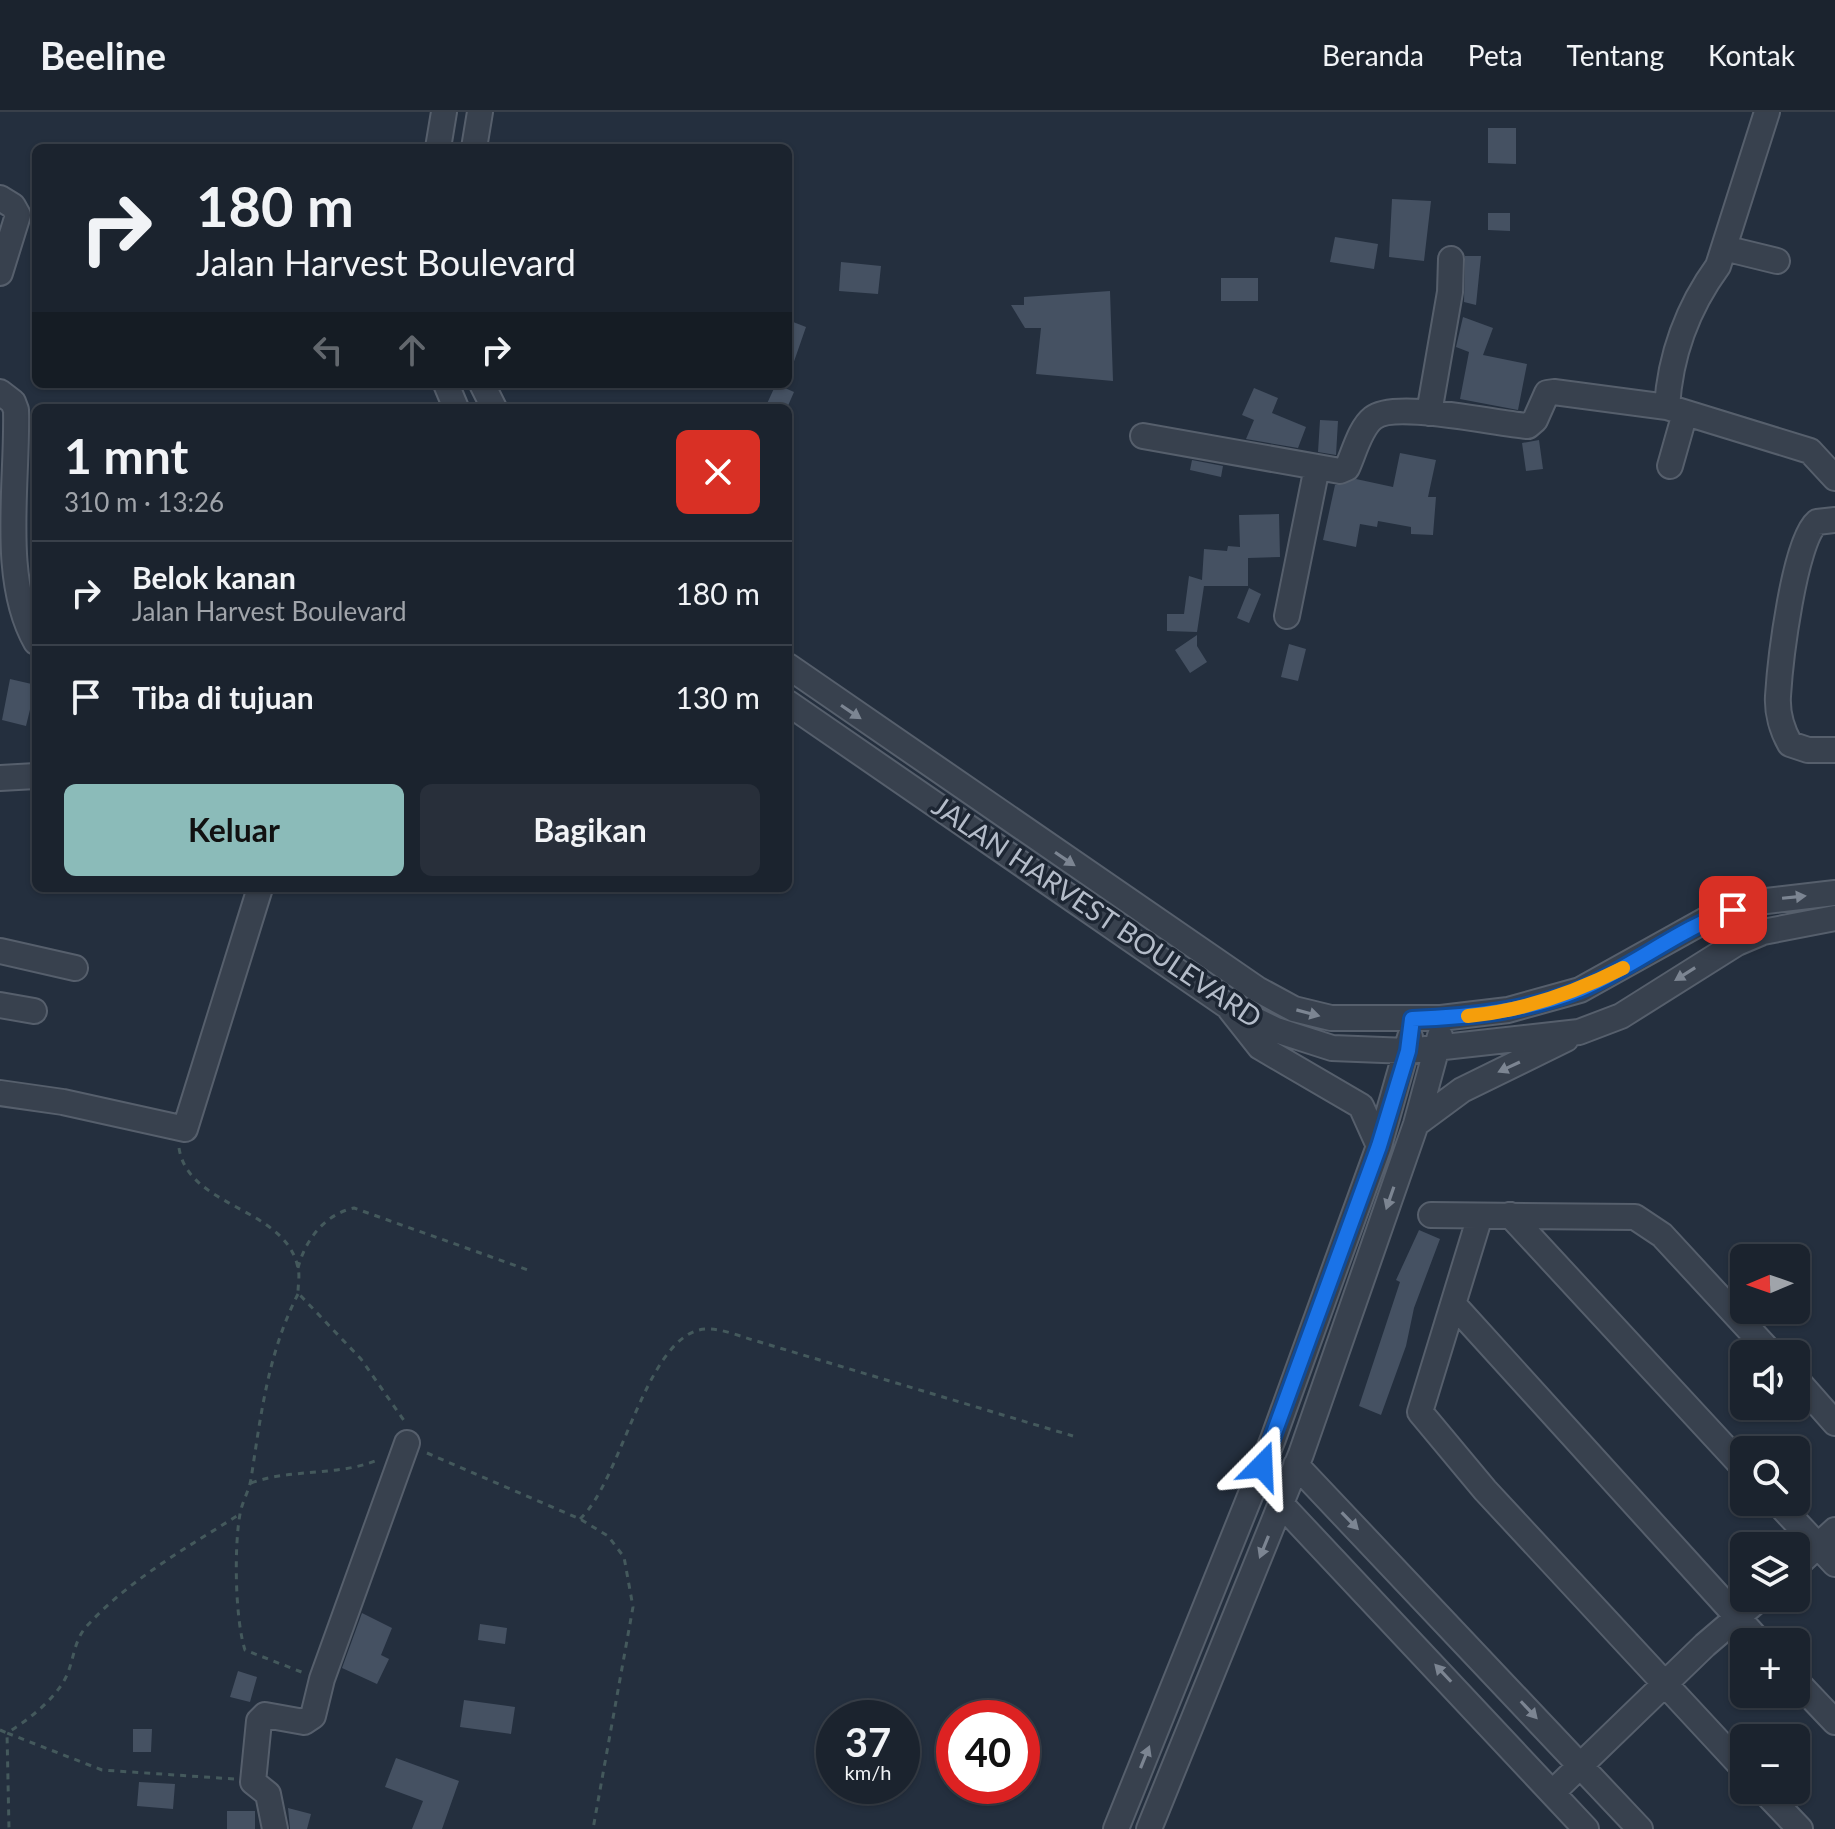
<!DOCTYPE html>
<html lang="id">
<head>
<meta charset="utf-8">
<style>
  :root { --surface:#1b232e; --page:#282f3a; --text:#f1f3f6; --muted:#a0a4aa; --line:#39404a; --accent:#8bbbb9 }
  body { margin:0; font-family:Lato,sans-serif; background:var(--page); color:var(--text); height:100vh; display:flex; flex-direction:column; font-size:30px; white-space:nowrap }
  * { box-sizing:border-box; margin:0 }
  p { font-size:26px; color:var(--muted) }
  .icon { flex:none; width:44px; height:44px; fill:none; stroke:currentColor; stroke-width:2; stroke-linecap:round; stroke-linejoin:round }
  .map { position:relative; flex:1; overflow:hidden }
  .side { position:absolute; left:32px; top:292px; width:760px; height:488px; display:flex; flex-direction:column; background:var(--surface); border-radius:12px; box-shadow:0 2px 6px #0004,0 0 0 2px var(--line) }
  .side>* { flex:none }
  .top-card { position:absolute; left:32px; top:32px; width:760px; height:244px; border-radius:12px; box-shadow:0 2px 6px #0004,0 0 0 2px var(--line); background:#1b232e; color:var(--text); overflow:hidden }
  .needle { width:52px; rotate:268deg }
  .controls { position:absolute; left:1730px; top:1132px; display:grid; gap:16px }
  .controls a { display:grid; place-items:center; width:80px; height:80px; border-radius:12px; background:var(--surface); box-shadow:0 2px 6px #0004,0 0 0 2px var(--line); font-size:40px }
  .speed { position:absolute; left:816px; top:1588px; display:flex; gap:16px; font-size:40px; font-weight:700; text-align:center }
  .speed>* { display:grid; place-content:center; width:104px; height:104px; border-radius:50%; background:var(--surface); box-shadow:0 2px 6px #0004,0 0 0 2px var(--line); line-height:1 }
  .speed small { font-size:20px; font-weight:400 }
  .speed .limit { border:12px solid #d22; background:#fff; color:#111 }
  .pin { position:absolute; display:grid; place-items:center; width:68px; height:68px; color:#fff; margin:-34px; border-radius:16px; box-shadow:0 4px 12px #0006 }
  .me { position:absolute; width:88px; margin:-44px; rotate:21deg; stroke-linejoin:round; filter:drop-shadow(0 0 6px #0008) }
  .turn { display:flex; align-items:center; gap:28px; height:168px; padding:0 32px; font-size:36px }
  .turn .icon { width:104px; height:104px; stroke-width:2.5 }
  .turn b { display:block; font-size:56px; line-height:68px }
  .lanes { display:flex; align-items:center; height:76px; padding:0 32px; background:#0003; justify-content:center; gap:40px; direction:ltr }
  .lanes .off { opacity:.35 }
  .round { display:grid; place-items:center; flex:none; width:84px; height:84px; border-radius:12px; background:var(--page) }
  .overview { display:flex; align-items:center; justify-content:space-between; height:136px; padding:0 32px }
  h1 { font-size:48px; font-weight:700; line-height:60px }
  .button { display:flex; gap:16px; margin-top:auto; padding:16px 32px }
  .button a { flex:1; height:92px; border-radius:12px; background:var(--accent); color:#111; font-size:32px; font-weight:700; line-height:92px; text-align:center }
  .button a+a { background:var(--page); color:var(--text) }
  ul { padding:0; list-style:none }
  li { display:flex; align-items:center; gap:24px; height:104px; padding:0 32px; border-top:2px solid var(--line) }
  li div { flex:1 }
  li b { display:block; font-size:30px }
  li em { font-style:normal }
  header { display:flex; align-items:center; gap:48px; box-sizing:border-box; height:112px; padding:0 40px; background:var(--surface); border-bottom:2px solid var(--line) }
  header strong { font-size:38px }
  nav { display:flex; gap:44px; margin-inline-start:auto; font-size:28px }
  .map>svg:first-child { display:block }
  .building { fill:#455162 }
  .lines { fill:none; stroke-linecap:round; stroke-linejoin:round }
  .minor-casing { stroke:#565f6c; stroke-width:28 }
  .path { stroke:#44595c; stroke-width:3; stroke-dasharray:6 6; stroke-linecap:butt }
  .minor { stroke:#38414e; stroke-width:24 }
  .oneway { fill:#7c8592 }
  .route-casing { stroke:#114b97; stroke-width:20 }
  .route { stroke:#1a73e8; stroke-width:14 }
  .slow { stroke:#f59e0b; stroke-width:14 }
  .labels { text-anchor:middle; stroke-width:7; stroke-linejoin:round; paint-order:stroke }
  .street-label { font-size:28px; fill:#b4bcc9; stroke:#1d2633 }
</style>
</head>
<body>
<header>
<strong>Beeline</strong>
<nav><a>Beranda</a><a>Peta</a><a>Tentang</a><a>Kontak</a></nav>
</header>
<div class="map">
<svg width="1835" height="1717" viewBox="0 0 1835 1717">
  <rect width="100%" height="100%" fill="#242f3e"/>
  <path class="building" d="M1488,16H1516V52L1488,51Z
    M1392,87L1431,89L1424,149L1389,145Z
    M1488,101H1510V119L1488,118Z
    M1335,125L1378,132L1374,157L1330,150Z
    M1465,144H1481L1476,193L1464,190Z
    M841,150L881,154L878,182L839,179Z
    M1221,166H1258V189H1221Z
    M1110,179L1113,269L1036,262L1041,216H1025L1011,193H1024V185Z
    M1463,205L1493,216L1483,243L1527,252L1518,298L1460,287L1469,240L1456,235Z
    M788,208L806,215L790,261H788Z
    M776,272L794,280L787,296H765Z
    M1254,276L1278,286L1272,301L1306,315L1298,336L1246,327L1254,308L1242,303Z
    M1320,308L1338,309L1336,343L1318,340Z
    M1539,328L1543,357L1526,359L1522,331Z
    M1400,341L1436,348L1428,385H1436L1433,423L1411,422V415L1378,409L1377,415L1360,412L1356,435L1323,428L1335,373L1356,367L1393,375Z
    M1192,348L1223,354L1221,365L1190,358Z
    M1279,402L1280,445L1248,446V474H1204L1197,520L1167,519V502H1184L1189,464L1202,468L1204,437L1227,439L1228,434L1240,435L1239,403Z
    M1249,476L1261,482L1249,511L1237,506Z
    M1197,523V534L1207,550L1190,561L1175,538Z
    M1289,532L1306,537L1298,569L1281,565Z
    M10,567L36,573L26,614L2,608Z
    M1419,1118L1440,1127L1414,1196L1406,1234L1381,1303L1359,1294L1400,1170L1396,1168Z
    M362,1501L392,1516L381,1543L389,1547L377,1572L342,1556Z
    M480,1512L507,1516L505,1532L478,1528Z
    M238,1559L257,1565L250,1590L230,1585Z
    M464,1588L515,1595L511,1622L460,1615Z
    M133,1617H152L151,1640H133Z
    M396,1646L459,1669L442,1717H412L423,1689L385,1675Z
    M139,1670L175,1672L173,1697L137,1694Z
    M288,1696L311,1702L307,1717H290Z
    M227,1699H255V1717H227Z"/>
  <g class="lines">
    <g class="minor-casing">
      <path id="minor" d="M1767,0L1718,154C1688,195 1670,244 1667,295L1810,339L1835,366
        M438,36L444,0
        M474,36L480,0
        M0,86L13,94L18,103L0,161
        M1724,136L1777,149
        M446,272L456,296
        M482,272L494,296
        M0,280L13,290L16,298C18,370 0,467 36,530
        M1429,301L1450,180L1451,147
        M1143,324L1340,359L1347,356C1354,341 1360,316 1373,306C1395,288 1497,312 1528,314L1535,308L1547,281L1554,280L1667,295
        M1670,354L1685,301
        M1835,408L1817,410C1794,429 1780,551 1778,584C1777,600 1782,618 1790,632L1808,638H1835
        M1287,504L1317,355
        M788,554L1257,877L1294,897L1331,906H1441L1508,898L1580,878L1711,805L1758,790L1835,781
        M788,591L1229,895L1276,918L1332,936L1408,939L1579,920L1621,904L1737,831L1763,820L1835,806
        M0,666L36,664
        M0,839L75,856
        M0,893L34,899
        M1230,897L1260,935L1361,994L1379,1034
        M0,981L63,990L185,1017L260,776
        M1416,1012L1462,978L1566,927
        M1431,1103L1635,1105L1662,1123L1772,1242
        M1510,1103L1744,1356
        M1480,1104L1420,1300L1485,1378L1744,1657
        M1455,1194L1760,1530
        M1796,1267L1835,1311
        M1296,1353L1640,1717
        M1777,1390L1835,1452
        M1281,1392L1586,1717
        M1796,1454L1835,1418
        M1796,1569L1835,1610
        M1763,1678L1800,1717
        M1553,1680L1705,1533L1760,1486
        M275,1717L268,1682L253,1670L259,1609L265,1603L304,1610L313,1604L322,1567L407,1331
        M1116,1717L1273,1327L1379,1034L1410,925
        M1149,1717L1301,1342L1416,1012L1440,924"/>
    </g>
    <path class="path" d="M179,1036C188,1096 286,1095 298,1156C300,1163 298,1173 298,1181L361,1247L405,1310
      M298,1156C305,1128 325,1102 354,1096L528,1158
      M298,1182C268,1241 261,1302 251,1367C249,1379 242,1390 240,1402C234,1435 235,1507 245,1538L304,1561
      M427,1341L580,1407L608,1424L624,1445L633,1495L593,1717
      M251,1371C292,1356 339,1365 380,1347
      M580,1407C621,1369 644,1232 699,1218C716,1214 736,1223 753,1228L1073,1324
      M0,1618L7,1621L9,1717
      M234,1667L102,1658L7,1621C28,1608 53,1589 65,1567C74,1550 73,1530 86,1515C128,1468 188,1435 240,1402"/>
    <use href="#minor" class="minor"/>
  </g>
  <defs><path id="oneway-solid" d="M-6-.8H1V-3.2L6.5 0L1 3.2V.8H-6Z" transform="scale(2)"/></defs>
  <g class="oneway">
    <use href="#oneway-solid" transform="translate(851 600) rotate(34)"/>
    <use href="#oneway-solid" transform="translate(1065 747) rotate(34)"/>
    <use href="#oneway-solid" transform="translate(1794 785) rotate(-6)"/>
    <use href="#oneway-solid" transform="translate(1685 862) rotate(148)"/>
    <use href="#oneway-solid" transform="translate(1308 901) rotate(15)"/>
    <use href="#oneway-solid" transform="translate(1509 955) rotate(155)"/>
    <use href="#oneway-solid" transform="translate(1390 1086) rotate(109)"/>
    <use href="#oneway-solid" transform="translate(1350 1409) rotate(46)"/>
    <use href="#oneway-solid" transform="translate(1264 1435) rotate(112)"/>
    <use href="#oneway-solid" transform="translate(1443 1561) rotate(-133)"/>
    <use href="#oneway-solid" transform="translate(1529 1598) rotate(47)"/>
    <use href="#oneway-solid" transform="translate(1145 1645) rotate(-68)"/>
  </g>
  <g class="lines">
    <g class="route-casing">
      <path id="route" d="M1262,1354L1379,1034L1408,939L1412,907C1469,905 1528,899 1581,877C1634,855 1678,817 1733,798"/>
    </g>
    <use href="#route" class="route"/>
    <path class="slow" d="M1468,904C1523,899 1574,881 1623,856"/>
  </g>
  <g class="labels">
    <g class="street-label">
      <text transform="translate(1097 800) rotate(34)" y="10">JALAN HARVEST BOULEVARD</text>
    </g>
  </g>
</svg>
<div class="controls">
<a><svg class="needle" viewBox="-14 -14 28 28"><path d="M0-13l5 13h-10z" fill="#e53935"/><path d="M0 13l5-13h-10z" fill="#a0a4aa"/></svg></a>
<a><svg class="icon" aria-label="sound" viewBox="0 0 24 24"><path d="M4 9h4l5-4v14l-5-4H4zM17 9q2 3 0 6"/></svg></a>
<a><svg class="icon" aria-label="search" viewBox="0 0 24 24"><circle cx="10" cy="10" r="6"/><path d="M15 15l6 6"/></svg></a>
<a><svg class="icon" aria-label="layers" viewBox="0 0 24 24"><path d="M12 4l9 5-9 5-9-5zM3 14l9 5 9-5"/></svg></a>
<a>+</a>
<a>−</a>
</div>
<div class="speed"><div>37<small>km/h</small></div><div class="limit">40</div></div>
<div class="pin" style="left:1733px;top:798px;background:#d93025"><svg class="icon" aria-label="arrive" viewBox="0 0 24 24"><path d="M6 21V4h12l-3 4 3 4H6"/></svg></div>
<svg class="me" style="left:1262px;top:1354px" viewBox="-20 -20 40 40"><path d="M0-17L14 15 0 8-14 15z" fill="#1a73e8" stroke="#fff" stroke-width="4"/></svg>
<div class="top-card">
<div class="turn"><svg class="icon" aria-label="right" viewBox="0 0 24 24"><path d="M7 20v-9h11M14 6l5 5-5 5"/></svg><div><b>180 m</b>Jalan Harvest Boulevard</div></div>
<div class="lanes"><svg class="icon off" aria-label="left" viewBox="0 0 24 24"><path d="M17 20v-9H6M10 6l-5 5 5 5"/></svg><svg class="icon off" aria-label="ahead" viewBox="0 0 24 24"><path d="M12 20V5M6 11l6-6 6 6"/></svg><svg class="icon" aria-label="right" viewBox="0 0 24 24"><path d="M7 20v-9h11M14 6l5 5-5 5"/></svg></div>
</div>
<section class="side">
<div class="overview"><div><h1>1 mnt</h1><p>310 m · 13:26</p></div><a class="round" style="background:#d93025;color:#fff"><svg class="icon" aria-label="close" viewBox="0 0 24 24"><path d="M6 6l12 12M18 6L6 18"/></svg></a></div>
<ul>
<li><svg class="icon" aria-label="right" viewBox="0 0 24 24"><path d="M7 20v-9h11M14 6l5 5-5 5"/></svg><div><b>Belok kanan</b><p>Jalan Harvest Boulevard</p></div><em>180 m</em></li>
<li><svg class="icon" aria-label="arrive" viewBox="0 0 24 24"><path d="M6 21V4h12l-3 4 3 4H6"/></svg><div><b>Tiba di tujuan</b></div><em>130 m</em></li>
</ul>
<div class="button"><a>Keluar</a><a>Bagikan</a></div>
</section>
</div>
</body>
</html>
